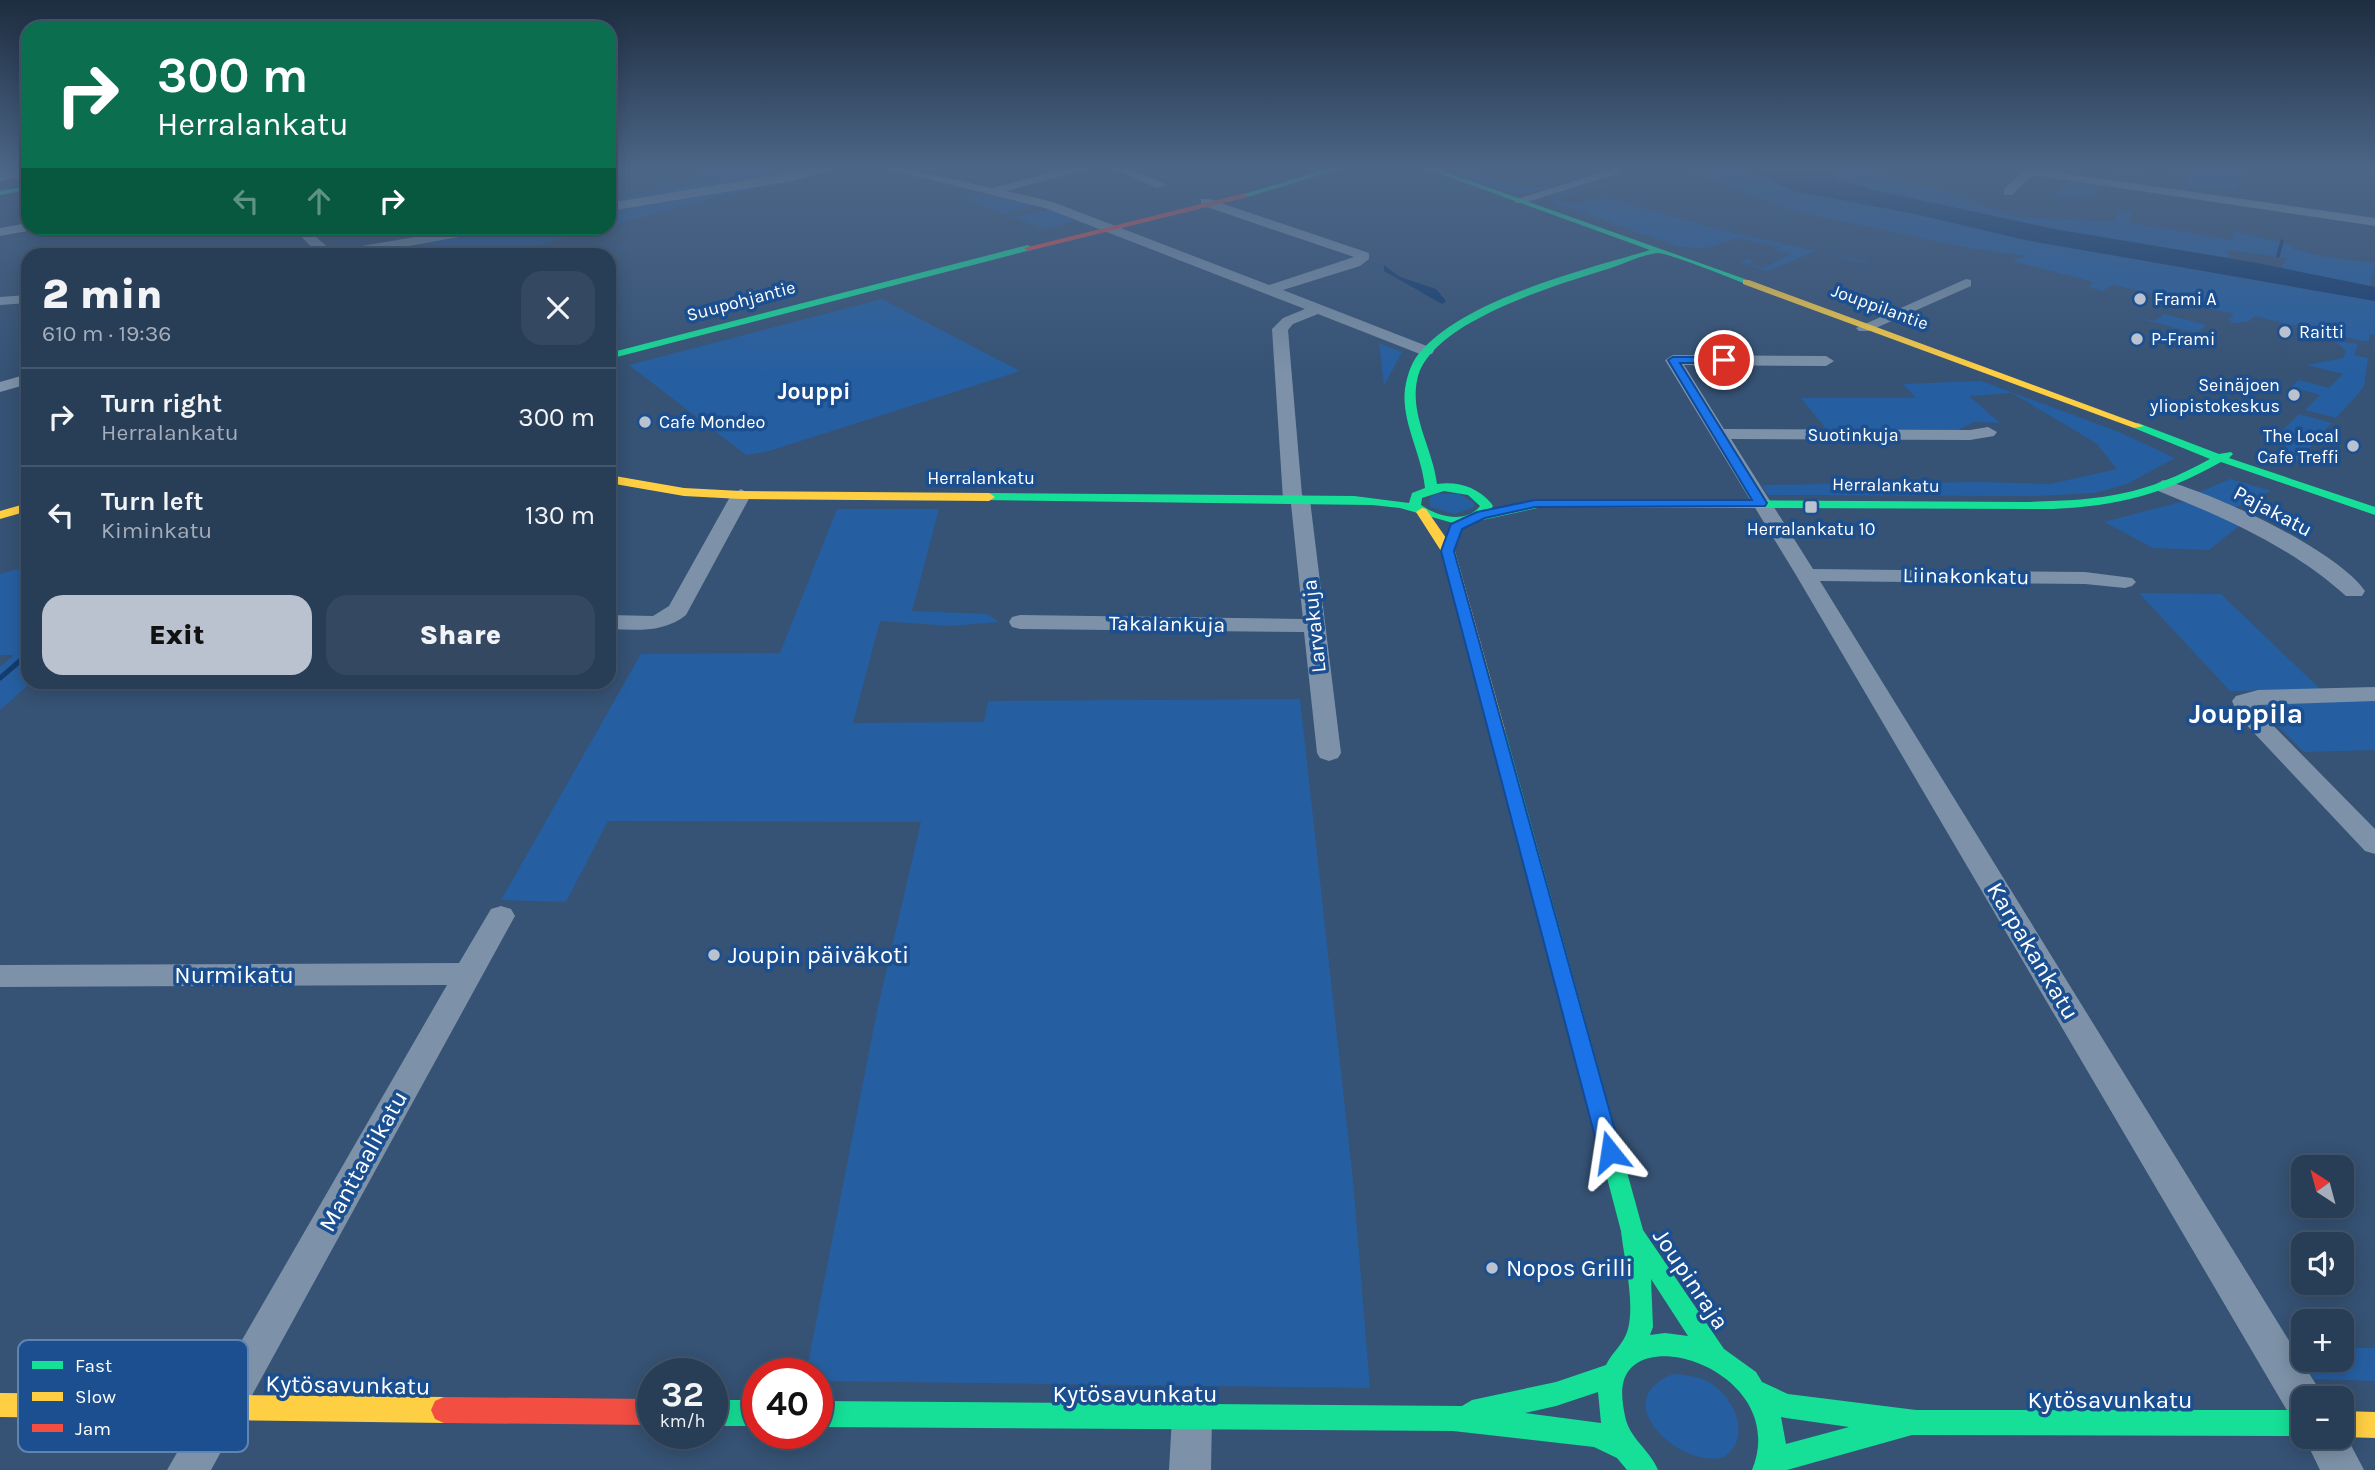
<!DOCTYPE html>
<html lang="en">
<head>
<meta charset="utf-8">
<style>
  :root { --surface:#283e57; --page:#344961; --text:#f1f3f6; --muted:#a5aeba; --line:#44576d; --accent:#b9c2ce }
  body { margin:0; font-family:Karla,sans-serif; background:var(--page); color:var(--text); height:100vh; display:flex; flex-direction:column; font-size:26px; white-space:nowrap }
  * { box-sizing:border-box; margin:0 }
  p { font-size:23px; color:var(--muted) }
  .icon { flex:none; width:38px; height:38px; fill:none; stroke:currentColor; stroke-width:2; stroke-linecap:round; stroke-linejoin:round }
  .map { position:relative; flex:1; overflow:hidden }
  .sheet { position:absolute; left:21px; top:248px; width:595px; height:441px; display:flex; flex-direction:column; background:var(--surface); border-radius:21px; box-shadow:0 4px 18px #0003,0 0 0 2px var(--line) }
  .sheet>* { flex:none }
  .banner { position:absolute; left:21px; top:21px; width:595px; height:214px; border-radius:21px; box-shadow:0 4px 18px #0003,0 0 0 2px var(--line); background:#0b6e4f; color:#fff; overflow:hidden }
  .needle { width:46px; rotate:324deg }
  .fabs { position:absolute; left:2291px; top:1155px; display:grid; gap:14px }
  .fabs a { display:grid; place-items:center; width:63px; height:63px; border-radius:14px; background:var(--surface); box-shadow:0 4px 18px #0003,0 0 0 2px var(--line); font-size:35px }
  .speed { position:absolute; left:637px; top:1358px; display:flex; gap:14px; font-size:35px; font-weight:700; text-align:center }
  .speed>* { display:grid; place-content:center; width:91px; height:91px; border-radius:50%; background:var(--surface); box-shadow:0 4px 18px #0003,0 0 0 2px var(--line); line-height:1 }
  .speed small { font-size:18px; font-weight:400 }
  .speed .limit { border:10px solid #d22; background:#fff; color:#111 }
  .pin { position:absolute; display:grid; place-items:center; width:60px; height:60px; color:#fff; margin:-30px; border:4px solid #fff; border-radius:50%; box-shadow:0 2px 7px #0007 }
  .me { position:absolute; width:77px; margin:-38px; rotate:345deg; stroke-linejoin:round; filter:drop-shadow(0 0 5px #0008) }
  .turn { display:flex; align-items:center; gap:24px; height:147px; padding:0 21px; font-size:32px }
  .turn .icon { width:91px; height:91px; stroke-width:2.5 }
  .turn b { display:block; font-size:49px; line-height:60px }
  .lanes { display:flex; align-items:center; height:66px; padding:0 21px; background:#0003; justify-content:center; gap:35px; direction:ltr }
  .lanes .off { opacity:.35 }
  .round { display:grid; place-items:center; flex:none; width:74px; height:74px; border-radius:21px; background:var(--page) }
  .summary { display:flex; align-items:center; justify-content:space-between; height:119px; padding:0 21px }
  h1 { font-size:42px; font-weight:800; line-height:52px }
  .primary-button { display:flex; gap:14px; margin-top:auto; padding:14px 21px }
  .primary-button a { flex:1; height:80px; border-radius:21px; background:var(--accent); color:#111; font-size:28px; font-weight:800; line-height:80px; text-align:center }
  .primary-button a+a { background:var(--page); color:var(--text) }
  ul { padding:0; list-style:none }
  li { display:flex; align-items:center; gap:21px; height:98px; padding:0 21px; border-top:2px solid var(--line) }
  li div { flex:1 }
  li b { display:block; font-size:26px }
  li em { font-style:normal }
  .map>svg:first-child { display:block }
  .green { fill:#265fa1 }
  .water { fill:#153c6e }
  .lines { fill:none; stroke-linecap:round; stroke-linejoin:round }
  .stream-far1 { stroke:#153c6e; stroke-width:3.5 }
  .stream { stroke:#153c6e; stroke-width:5 }
  .street { fill:#7d92a8; fill-rule:evenodd }
  .fast { fill:#16e098; fill-rule:evenodd }
  .slow { fill:#ffcf43; fill-rule:evenodd }
  .jam { fill:#f24e42; fill-rule:evenodd }
  .route { fill:#1a73e8; stroke:#114b97; stroke-width:2 }
  .poi-dot { fill:#b9c2ce; stroke:#1b4f8f; stroke-width:2.5 }
  .labels { text-anchor:middle; stroke-width:7; stroke-linejoin:round; paint-order:stroke }
  .far-poi-label { font-size:18px; fill:#fff; stroke:#1b4f8f; text-anchor:start }
  .far-street-label { font-size:18px; fill:#fff; stroke:#1b4f8f }
  .street-label { font-size:21px; fill:#fff; stroke:#1b4f8f }
  .far-district-label { font-size:23px; font-weight:bold; fill:#fff; stroke:#1b4f8f }
  .near-street-label { font-size:24px; fill:#fff; stroke:#1b4f8f }
  .near-poi-label { font-size:24px; fill:#fff; stroke:#1b4f8f; text-anchor:start }
  .district-label { font-size:28px; font-weight:bold; fill:#fff; stroke:#1b4f8f }
  .key { fill:#1b4f8f; stroke:#5f84b1; stroke-width:2 }
  .key-label { font-size:19px; fill:#fff }
</style>
</head>
<body>
<div class="map">
<svg width="2375" height="1470" viewBox="0 0 2375 1470">
  <rect width="100%" height="100%" fill="#365274"/>
  <path class="green" d="M691,168H767L796,172L609,205V199L710,182Z
    M1455,168H1463L1517,187L1534,189L1564,180L1558,177L1560,176L1575,178C1559,183 1543,189 1527,193C1510,198 1458,174 1455,168Z
    M1680,168H1747L1793,191L1911,213L2025,240L2375,301V335L2369,334V341H2361L2254,316L2248,322L2230,323L2232,321L2228,320L2234,314L2183,302L2185,300L2112,285L2103,291L2088,287L2094,282L2012,261L2026,256L1965,247L1784,209V206Z
    M1809,168H1872L1907,184L1964,196L1959,198L2018,217L2115,222L2118,211L2132,213L2129,223L2231,240L2235,232L2241,233L2293,245L2292,249L2325,257L2375,263L2370,286L2281,268L2287,258L2227,250L2229,258L2054,229L1873,190L1835,178L1832,173Z
    M2095,168H2245L2235,191L2185,184L2189,175L2151,170L2139,172L2137,176L2093,170Z
    M2068,182L2100,185L2093,195L2066,198L2055,196Z
    M1596,183L1606,186L1598,185L1555,199L1575,205L1603,197L1724,231L1868,262L1865,263L1816,251L1767,271L1740,262L1747,259L1754,261L1749,264L1763,268L1791,254L1774,250L1779,247L1737,238L1707,248L1680,247L1558,204L1551,198Z
    M764,185L609,226V211Z
    M996,195L1035,205V206L1004,214L970,200V196Z
    M1050,210L1075,221L1045,229L1013,217Z
    M513,228H602L500,255L357,256Z
    M882,299L1020,371L766,452L746,455L629,365Z
    M2118,313L2154,321L2164,314L2207,325L2196,333Z
    M2335,341L2358,344L2354,355L2368,358L2364,387L2336,418L2305,410L2320,395L2291,387L2299,380L2329,388L2343,374L2307,365L2343,358L2346,351Z
    M1379,343L1402,352L1384,386Z
    M1981,381L2119,432L2175,458L2127,484L2095,493L2037,496L1768,495L1762,485L1981,482L2050,484L2117,469L2096,443L2012,393L1969,396L2000,423L1974,422L1958,430H1827L1801,398H1916L1903,384Z
    M2299,414L2332,423L2313,442L2280,433Z
    M2293,440L2312,445L2292,465L2272,458Z
    M2230,479L2271,491L2231,510L2198,493Z
    M1437,494H1459L1474,503V507L1455,514L1431,507L1429,503L1430,497Z
    M2180,502L2190,503L2239,526L2209,550L2153,548L2104,522Z
    M837,509H939L912,611L987,614L999,622L951,626L880,621L853,723L984,722L988,701L1300,699L1353,1181L1370,1388L817,1381V1374H806L877,1011L921,822L608,821L566,902L501,900L641,654L780,653Z
    M28,566V682L31,683L0,710V667L14,655H0V574Z
    M2139,593L2221,594L2320,689L2230,691Z
    M2375,699V750L2304,752L2255,703Z
    M2290,1347H2303V1360H2342V1348H2375V1381L2314,1379Z
    M1673,1374C1686,1375 1697,1376 1709,1382C1734,1397 1753,1437 1724,1457C1683,1470 1604,1402 1673,1374Z"/>
  <path class="water" d="M1747,168H1809L1832,173L1835,178L1873,190L2054,229L2257,263L2375,287V301L2025,240L1911,213L1793,191Z
    M1384,265L1400,277L1436,289L1446,301L1442,304L1384,271Z"/>
  <g class="lines">
    <path class="stream-far1" d="M2278,256L2282,241"/>
    <path class="stream" d="M0,678L28,654"/>
    <path class="street" d="M28,168V176L0,181V173Z
      M817,168H836L793,181L609,211V203Z
      M882,168H901L992,188L1069,168H1087L1085,170L1006,191L1053,202L1269,285L1354,257L1201,205V199H1209L1369,253V259L1360,266L1283,290L1432,348L1434,351L1432,354H1420L1318,314L1293,324L1288,330L1302,495L1310,500L1341,753L1338,758L1329,761L1320,758L1317,753L1304,632L1020,629L1012,627L1009,622L1012,617L1020,615L1303,619L1291,504L1283,499L1272,329L1283,318L1305,309L1045,208Z
      M1112,168H1127L1167,185L1157,188Z
      M1616,168L1622,171L1620,173L1524,203H1516L1514,200Z
      M2026,168L2375,218V226L2032,175L2012,195H2004V189Z
      M28,223V228H34L33,230L0,236V228Z
      M293,228H306L332,251L468,228H494L488,232L352,256H320Z
      M1966,279L1971,280V286L1869,331H1859L1856,328Z
      M28,295V303L0,305V297Z
      M1673,355L1826,356L1834,361L1826,366L1684,365L1724,429L1970,430L1988,427L1997,432L1994,436L1970,440L1731,439L1813,569L2085,572L2132,578L2136,582L2132,586L2125,588L2085,584L1820,581L2317,1386L2322,1398H2303V1419L2289,1414L1796,575L1665,360Z
      M28,374V384L0,392V382Z
      M2163,480C2213,493 2336,549 2365,591L2362,596H2346C2290,546 2225,518 2156,490L2154,486Z
      M741,489L751,495L686,615C664,633 636,630 609,629V615L653,616L669,606L731,495Z
      M2375,687V701L2257,705L2258,710L2375,829V854L2365,851L2239,717L2232,701L2236,696L2258,690Z
      M501,906L511,909L515,916L211,1470H167L447,985L0,987V965L459,963L491,909Z
      M1192,1397L1206,1403L1212,1417L1211,1470H1169L1172,1417L1178,1403Z
      M2342,1428L2364,1470H2320L2304,1437H2342Z"/>
    <path class="fast" d="M1331,168H1342L1248,197L1241,195Z
      M1424,168H1434L1770,288L1762,290C1745,284 1668,252 1657,253C1642,255 1625,263 1611,268C1560,284 1434,320 1418,376C1408,414 1433,448 1437,484C1458,481 1477,487 1491,503L1493,506L1491,509L1542,499L2024,502C2101,500 2141,497 2210,459L2134,428V424L2138,423L2219,454L2231,452L2233,454L2229,458L2375,507V515L2221,462C2164,494 2118,506 2053,509L1542,507L1460,525L1400,508L1372,505L985,500V494L989,493L1354,496L1409,503L1412,493L1425,488C1422,454 1401,422 1405,389C1407,375 1412,360 1422,350C1469,298 1583,270 1650,250ZM1444,491L1468,495L1480,506C1466,524 1438,517 1421,505L1422,498Z
      M28,186V190L0,195V191Z
      M1028,245L1032,248L1031,250L609,359V353Z
      M1497,725L1505,730L1643,1230L1724,1349L1756,1372L1762,1382L1788,1394L1916,1410H2303V1436L1912,1435L1787,1470H1752C1791,1374 1636,1320 1623,1384C1621,1393 1623,1407 1625,1416C1629,1438 1650,1450 1658,1470H1627L1617,1458L1594,1447L1453,1431L817,1427V1401L1462,1406L1472,1400L1556,1382L1606,1365C1613,1351 1624,1344 1628,1329C1635,1302 1624,1259 1621,1231L1489,730ZM1651,1279L1688,1336L1665,1333L1650,1335L1653,1327ZM1598,1392L1601,1423L1525,1413L1556,1406ZM1781,1417L1786,1418L1849,1427L1786,1444Z
      M712,1400H758V1426H712Z"/>
    <path class="slow" d="M1743,280H1749L2144,426L2134,428L1743,284Z
      M609,475L684,488L741,491L989,493L995,497L989,501L741,499L684,496L609,483Z
      M28,503V511L0,519V511Z
      M1422,508L1426,509L1455,551L1505,730L1503,733H1491L1489,730L1441,551L1416,512Z
      M0,1393L444,1397L453,1401L457,1410L453,1419L444,1423L0,1417Z
      M2342,1411L2375,1412V1438L2342,1437Z"/>
    <path class="jam" d="M1245,193L1248,197L1028,251L1024,248Z
      M444,1397L653,1399V1425L444,1423L435,1419L431,1410L435,1401Z"/>
  </g>
  <linearGradient id="sky" x2="0" y2="1"><stop stop-color="#1e2d40"/><stop offset="0.45" stop-color="#4c6688"/><stop offset="1" stop-color="#4c6688" stop-opacity="0"/></linearGradient>
  <rect width="2375" height="373" fill="url(#sky)"/>
  <path class="route" d="M1673,357H1724L1729,360L1724,363H1680L1767,503L1765,506L1535,507L1485,518L1462,529L1454,551L1621,1152L1618,1158L1610,1161L1602,1158L1599,1152L1441,551L1451,524L1477,512L1535,500H1752L1668,360Z"/>
  <g class="poi-dot">
    <circle cx="2140" cy="299" r="7"/>
    <circle cx="2285" cy="332" r="7"/>
    <circle cx="2137" cy="339" r="7"/>
    <circle cx="2294" cy="395" r="7"/>
    <circle cx="645" cy="422" r="7"/>
    <circle cx="2353" cy="446" r="7"/>
    <rect x="1804" y="500" width="14" height="14" rx="3.5"/>
    <circle cx="714" cy="955" r="7"/>
    <circle cx="1492" cy="1268" r="7"/>
  </g>
  <g class="labels">
    <g class="far-poi-label">
      <text x="2154" y="305">Frami A</text>
      <text x="2299" y="338">Raitti</text>
      <text x="2151" y="345">P-Frami</text>
      <text x="2280" y="391" text-anchor="end">Seinäjoen<tspan x="2280" dy="21">yliopistokeskus</tspan></text>
      <text x="659" y="428">Cafe Mondeo</text>
      <text x="2339" y="442" text-anchor="end">The Local<tspan x="2339" dy="21">Cafe Treffi</tspan></text>
      <text x="1811" y="535" text-anchor="middle">Herralankatu 10</text>
    </g>
    <g class="far-street-label">
      <text transform="translate(741 301) rotate(-15)" y="6">Suupohjantie</text>
      <text transform="translate(1880 307) rotate(20)" y="6">Jouppilantie</text>
      <text x="1853" y="441">Suotinkuja</text>
      <text x="981" y="484">Herralankatu</text>
      <text transform="translate(1886 485) rotate(1)" y="6">Herralankatu</text>
    </g>
    <g class="street-label">
      <text transform="translate(2273 511) rotate(28)" y="7">Pajakatu</text>
      <text transform="translate(1966 576) rotate(1)" y="7">Liinakonkatu</text>
      <text transform="translate(1167 624) rotate(1)" y="7">Takalankuja</text>
      <text transform="translate(1314 626) rotate(-96)" y="7">Larvakuja</text>
    </g>
    <g class="far-district-label">
      <text x="814" y="399">Jouppi</text>
    </g>
    <g class="near-street-label">
      <text transform="translate(2033 951) rotate(59)" y="8">Karpakankatu</text>
      <text x="234" y="983">Nurmikatu</text>
      <text transform="translate(363 1161) rotate(-61)" y="8">Manttaalikatu</text>
      <text transform="translate(1691 1279) rotate(56)" y="8">Joupinraja</text>
      <text transform="translate(348 1385) rotate(1)" y="8">Kytösavunkatu</text>
      <text x="1135" y="1402">Kytösavunkatu</text>
      <text x="2110" y="1408">Kytösavunkatu</text>
    </g>
    <g class="near-poi-label">
      <text x="728" y="963">Joupin päiväkoti</text>
      <text x="1506" y="1276">Nopos Grilli</text>
    </g>
    <g class="district-label">
      <text x="2246" y="723">Jouppila</text>
    </g>
  </g>
  <rect x="18" y="1340" width="230" height="112" rx="10" class="key"/>
  <rect x="32" y="1361" width="31" height="8" fill="#16e098"/>
  <rect x="32" y="1392" width="31" height="9" fill="#ffcf43"/>
  <rect x="32" y="1424" width="31" height="8" fill="#f24e42"/>
  <g class="key-label">
    <text x="75" y="1372">Fast</text>
    <text x="75" y="1403">Slow</text>
    <text x="75" y="1435">Jam</text>
  </g>
</svg>
<div class="fabs">
<a><svg class="needle" viewBox="-14 -14 28 28"><path d="M0-13l5 13h-10z" fill="#e53935"/><path d="M0 13l5-13h-10z" fill="#a5aeba"/></svg></a>
<a><svg class="icon" aria-label="sound" viewBox="0 0 24 24"><path d="M4 9h4l5-4v14l-5-4H4zM17 9q2 3 0 6"/></svg></a>
<a>+</a>
<a>−</a>
</div>
<div class="speed"><div>32<small>km/h</small></div><div class="limit">40</div></div>
<div class="pin" style="left:1724px;top:360px;background:#d93025"><svg class="icon" aria-label="arrive" viewBox="0 0 24 24"><path d="M6 21V4h12l-3 4 3 4H6"/></svg></div>
<svg class="me" style="left:1610px;top:1152px" viewBox="-20 -20 40 40"><path d="M0-17L14 15 0 8-14 15z" fill="#1a73e8" stroke="#fff" stroke-width="4"/></svg>
<div class="banner">
<div class="turn"><svg class="icon" aria-label="right" viewBox="0 0 24 24"><path d="M7 20v-9h11M14 6l5 5-5 5"/></svg><div><b>300 m</b>Herralankatu</div></div>
<div class="lanes"><svg class="icon off" aria-label="left" viewBox="0 0 24 24"><path d="M17 20v-9H6M10 6l-5 5 5 5"/></svg><svg class="icon off" aria-label="ahead" viewBox="0 0 24 24"><path d="M12 20V5M6 11l6-6 6 6"/></svg><svg class="icon" aria-label="right" viewBox="0 0 24 24"><path d="M7 20v-9h11M14 6l5 5-5 5"/></svg></div>
</div>
<section class="sheet">
<div class="summary"><div><h1>2 min</h1><p>610 m · 19:36</p></div><a class="round"><svg class="icon" aria-label="close" viewBox="0 0 24 24"><path d="M6 6l12 12M18 6L6 18"/></svg></a></div>
<ul>
<li><svg class="icon" aria-label="right" viewBox="0 0 24 24"><path d="M7 20v-9h11M14 6l5 5-5 5"/></svg><div><b>Turn right</b><p>Herralankatu</p></div><em>300 m</em></li>
<li><svg class="icon" aria-label="left" viewBox="0 0 24 24"><path d="M17 20v-9H6M10 6l-5 5 5 5"/></svg><div><b>Turn left</b><p>Kiminkatu</p></div><em>130 m</em></li>
</ul>
<div class="primary-button"><a>Exit</a><a>Share</a></div>
</section>
</div>
</body>
</html>
